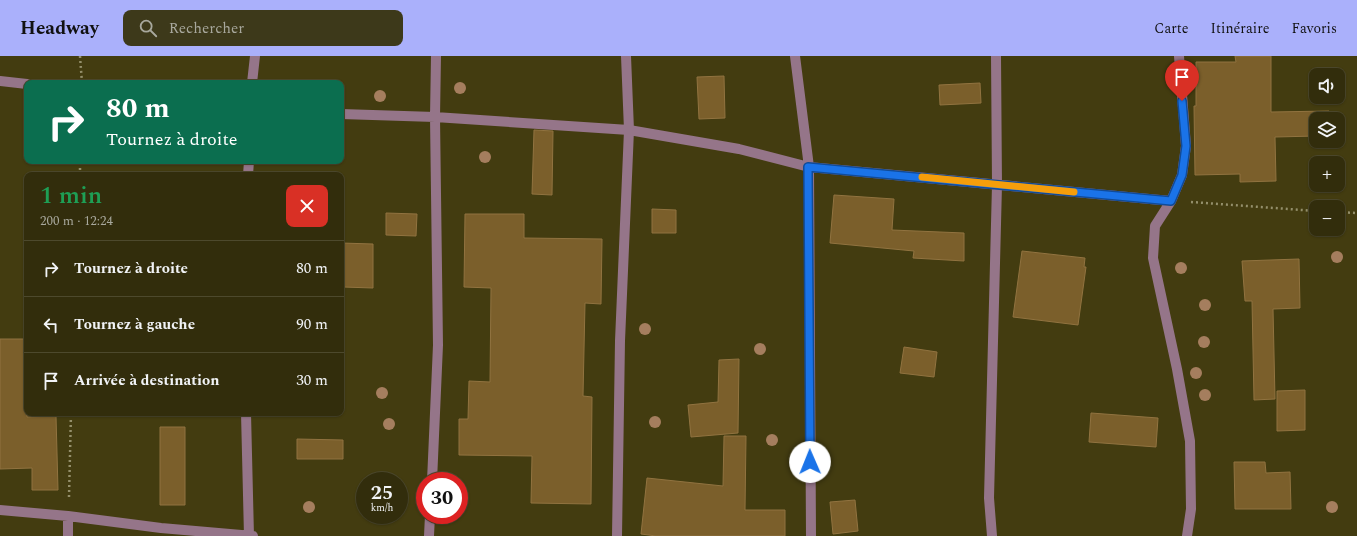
<!DOCTYPE html>
<html lang="fr">
<head>
<meta charset="utf-8">
<style>
  :root { --surface:#322d0c; --page:#3d391a; --text:#f1f3f6; --muted:#a8a89d; --line:#4d492d; --accent:#aab0fb }
  body { margin:0; font-family:Spectral,serif; background:var(--page); color:var(--text); height:100vh; display:flex; flex-direction:column; font-size:15px; white-space:nowrap }
  * { box-sizing:border-box; margin:0 }
  p { font-size:13px; color:var(--muted) }
  .icon { flex:none; width:22px; height:22px; fill:none; stroke:currentColor; stroke-width:2; stroke-linecap:round; stroke-linejoin:round }
  .map { position:relative; flex:1; overflow:hidden }
  .details { position:absolute; left:24px; top:116px; width:320px; height:244px; display:flex; flex-direction:column; background:var(--surface); border-radius:8px; box-shadow:0 1px 3px #0004,0 0 0 1px var(--line) }
  .details>* { flex:none }
  .hud { position:absolute; left:24px; top:24px; width:320px; height:84px; border-radius:8px; box-shadow:0 1px 3px #0004,0 0 0 1px var(--line); background:#0b6e4f; color:#fff; overflow:hidden }
  .tools { position:absolute; left:1309px; top:12px; display:grid; gap:8px }
  .tools a { display:grid; place-items:center; width:36px; height:36px; border-radius:8px; background:var(--surface); box-shadow:0 1px 3px #0004,0 0 0 1px var(--line); font-size:20px }
  .speed { position:absolute; left:356px; top:416px; display:flex; gap:8px; font-size:20px; font-weight:700; text-align:center }
  .speed>* { display:grid; place-content:center; width:52px; height:52px; border-radius:50%; background:var(--surface); box-shadow:0 1px 3px #0004,0 0 0 1px var(--line); line-height:1 }
  .speed small { font-size:10px; font-weight:400 }
  .speed .limit { border:6px solid #d22; background:#fff; color:#111 }
  .pin { position:absolute; display:grid; place-items:center; width:34px; height:34px; color:#fff; margin:-41px -17px; border-radius:50% 50% 50% 0; rotate:-45deg; box-shadow:0 0 4px #0007 }
  .pin .icon { rotate:45deg }
  .me { position:absolute; width:44px; margin:-22px; rotate:359deg; stroke-linejoin:round; filter:drop-shadow(0 0 3px #0008) }
  .turn { display:flex; align-items:center; gap:14px; height:84px; padding:0 16px; font-size:18px }
  .turn .icon { width:52px; height:52px; stroke-width:2.5 }
  .turn b { display:block; font-size:28px; line-height:34px }
  .round { display:grid; place-items:center; flex:none; width:42px; height:42px; border-radius:8px; background:var(--page) }
  .overview { display:flex; align-items:center; justify-content:space-between; height:68px; padding:0 16px }
  h1 { font-size:24px; font-weight:600; line-height:30px; color:#1e9e55 }
  ul { padding:0; list-style:none }
  li { display:flex; align-items:center; gap:12px; height:56px; padding:0 16px; border-top:1px solid var(--line) }
  li div { flex:1 }
  li b { display:block; font-size:15px }
  li em { font-style:normal }
  header { display:flex; align-items:center; gap:24px; box-sizing:border-box; height:56px; padding:0 20px; background:var(--accent); color:#111 }
  header strong { font-size:19px }
  nav { display:flex; gap:22px; margin-inline-start:auto; font-size:14px }
  .search { width:280px; height:36px; background:var(--page); display:flex; align-items:center; gap:10px; box-sizing:border-box; padding:0 14px; border-radius:8px; color:var(--muted); font-size:15px }
  .map>svg:first-child { display:block }
  .building { fill:#7b5f2b; stroke:#917340 }
  .lines { fill:none; stroke-linecap:round; stroke-linejoin:round }
  .path { stroke:#948f6b; stroke-width:2.5; stroke-dasharray:2 3; stroke-linecap:butt }
  .minor { stroke:#957589; stroke-width:10 }
  .tree { fill:#a57e5e }
  .route-casing { stroke:#114b97; stroke-width:10 }
  .route { stroke:#1a73e8; stroke-width:7 }
  .slow { stroke:#f59e0b; stroke-width:7 }
</style>
</head>
<body>
<header>
<strong>Headway</strong>
<div class="search"><svg class="icon" aria-label="search" viewBox="0 0 24 24"><circle cx="10" cy="10" r="6"/><path d="M15 15l6 6"/></svg>Rechercher</div>
<nav><a>Carte</a><a>Itinéraire</a><a>Favoris</a></nav>
</header>
<div class="map">
<svg width="1357" height="480" viewBox="0 0 1357 480">
  <rect width="100%" height="100%" fill="#433c10"/>
  <path class="building" d="M1235,0H1271V56L1329,55V63H1316V80L1275,81L1276,125L1240,126V118L1195,119L1194,50H1196V6H1236Z
    M724,20L725,62L699,63L697,21Z
    M980,27L981,47L940,49L939,29Z
    M534,74L553,75L552,139L532,138Z
    M834,139L894,143L892,174L964,177V205L913,202L914,195L830,187Z
    M652,153L676,154V177H652Z
    M386,157L417,158L416,180L386,179Z
    M465,158H524V182L602,183L601,248L585,247L583,340L592,341L591,448L531,447L532,400L459,399V363H468L469,325L490,326L491,232L464,231Z
    M341,187L373,188V232L343,231V224H341Z
    M1022,195L1085,202L1084,211H1086L1078,269L1013,261Z
    M1299,203L1300,252L1273,253L1275,343L1254,344L1252,245H1245L1242,205Z
    M0,283H27V361L56,360L58,434H32V412L0,413Z
    M904,291L937,296L934,321L900,317Z
    M739,303L738,377L691,381L688,349L718,346L719,304Z
    M1305,334V374L1277,375V335Z
    M1091,357L1158,362L1156,391L1089,386Z
    M160,371H185V449H160Z
    M724,380H746L745,454H785V480H656L641,478L647,422L723,430Z
    M297,383L343,384V403H297Z
    M1234,406H1265L1266,417L1290,416L1291,453H1235Z
    M855,444L858,475L833,478L830,446Z"/>
  <g class="lines">
    <path class="path" d="M80,0L82,27
      M80,119V105
      M1191,146L1316,155
      M1338,156L1357,157
      M69,441L71,357"/>
    <path class="minor" d="M795,0L809,111L811,480
      M1179,0L1186,90L1182,119L1171,145L1155,170L1153,202L1177,313L1190,385L1191,453L1187,480
      M0,25L27,28
      M252,27L255,0
      M341,58L435,61L629,74L739,93L809,111L1171,145
      M248,119L249,105
      M246,357L249,480
      M432,425L438,289L435,61L436,0
      M0,454L68,460L161,472L253,480
      M68,460V480
      M429,480L430,459
      M617,480L620,285L629,74L626,0
      M992,480L989,442L997,129L996,0"/>
  </g>
  <g class="tree">
    <circle cx="460" cy="32" r="6"/>
    <circle cx="380" cy="40" r="6"/>
    <circle cx="485" cy="101" r="6"/>
    <circle cx="1337" cy="201" r="6"/>
    <circle cx="1181" cy="212" r="6"/>
    <circle cx="1205" cy="249" r="6"/>
    <circle cx="645" cy="273" r="6"/>
    <circle cx="1204" cy="286" r="6"/>
    <circle cx="760" cy="293" r="6"/>
    <circle cx="1196" cy="317" r="6"/>
    <circle cx="382" cy="337" r="6"/>
    <circle cx="1205" cy="339" r="6"/>
    <circle cx="655" cy="366" r="6"/>
    <circle cx="389" cy="368" r="6"/>
    <circle cx="772" cy="384" r="6"/>
    <circle cx="309" cy="451" r="6"/>
    <circle cx="1332" cy="451" r="6"/>
  </g>
  <g class="lines">
    <g class="route-casing">
      <path id="route" d="M810,406L808,111L1171,145L1182,119L1186,90L1182,45"/>
    </g>
    <use href="#route" class="route"/>
    <path class="slow" d="M922,121L1074,136"/>
  </g>
</svg>
<div class="tools">
<a><svg class="icon" aria-label="sound" viewBox="0 0 24 24"><path d="M4 9h4l5-4v14l-5-4H4zM17 9q2 3 0 6"/></svg></a>
<a><svg class="icon" aria-label="layers" viewBox="0 0 24 24"><path d="M12 4l9 5-9 5-9-5zM3 14l9 5 9-5"/></svg></a>
<a>+</a>
<a>−</a>
</div>
<div class="speed"><div>25<small>km/h</small></div><div class="limit">30</div></div>
<div class="pin" style="left:1182px;top:45px;background:#d93025"><svg class="icon" aria-label="arrive" viewBox="0 0 24 24"><path d="M6 21V4h12l-3 4 3 4H6"/></svg></div>
<svg class="me" style="left:810px;top:406px" viewBox="-20 -20 40 40"><circle r="19" fill="#fff"/><path d="M0-13L10 11 0 6-10 11z" fill="#1a73e8"/></svg>
<div class="hud">
<div class="turn"><svg class="icon" aria-label="right" viewBox="0 0 24 24"><path d="M7 20v-9h11M14 6l5 5-5 5"/></svg><div><b>80 m</b>Tournez à droite</div></div>
</div>
<section class="details">
<div class="overview"><div><h1>1 min</h1><p>200 m · 12:24</p></div><a class="round" style="background:#d93025;color:#fff"><svg class="icon" aria-label="close" viewBox="0 0 24 24"><path d="M6 6l12 12M18 6L6 18"/></svg></a></div>
<ul>
<li><svg class="icon" aria-label="right" viewBox="0 0 24 24"><path d="M7 20v-9h11M14 6l5 5-5 5"/></svg><div><b>Tournez à droite</b></div><em>80 m</em></li>
<li><svg class="icon" aria-label="left" viewBox="0 0 24 24"><path d="M17 20v-9H6M10 6l-5 5 5 5"/></svg><div><b>Tournez à gauche</b></div><em>90 m</em></li>
<li><svg class="icon" aria-label="arrive" viewBox="0 0 24 24"><path d="M6 21V4h12l-3 4 3 4H6"/></svg><div><b>Arrivée à destination</b></div><em>30 m</em></li>
</ul>
</section>
</div>
</body>
</html>
